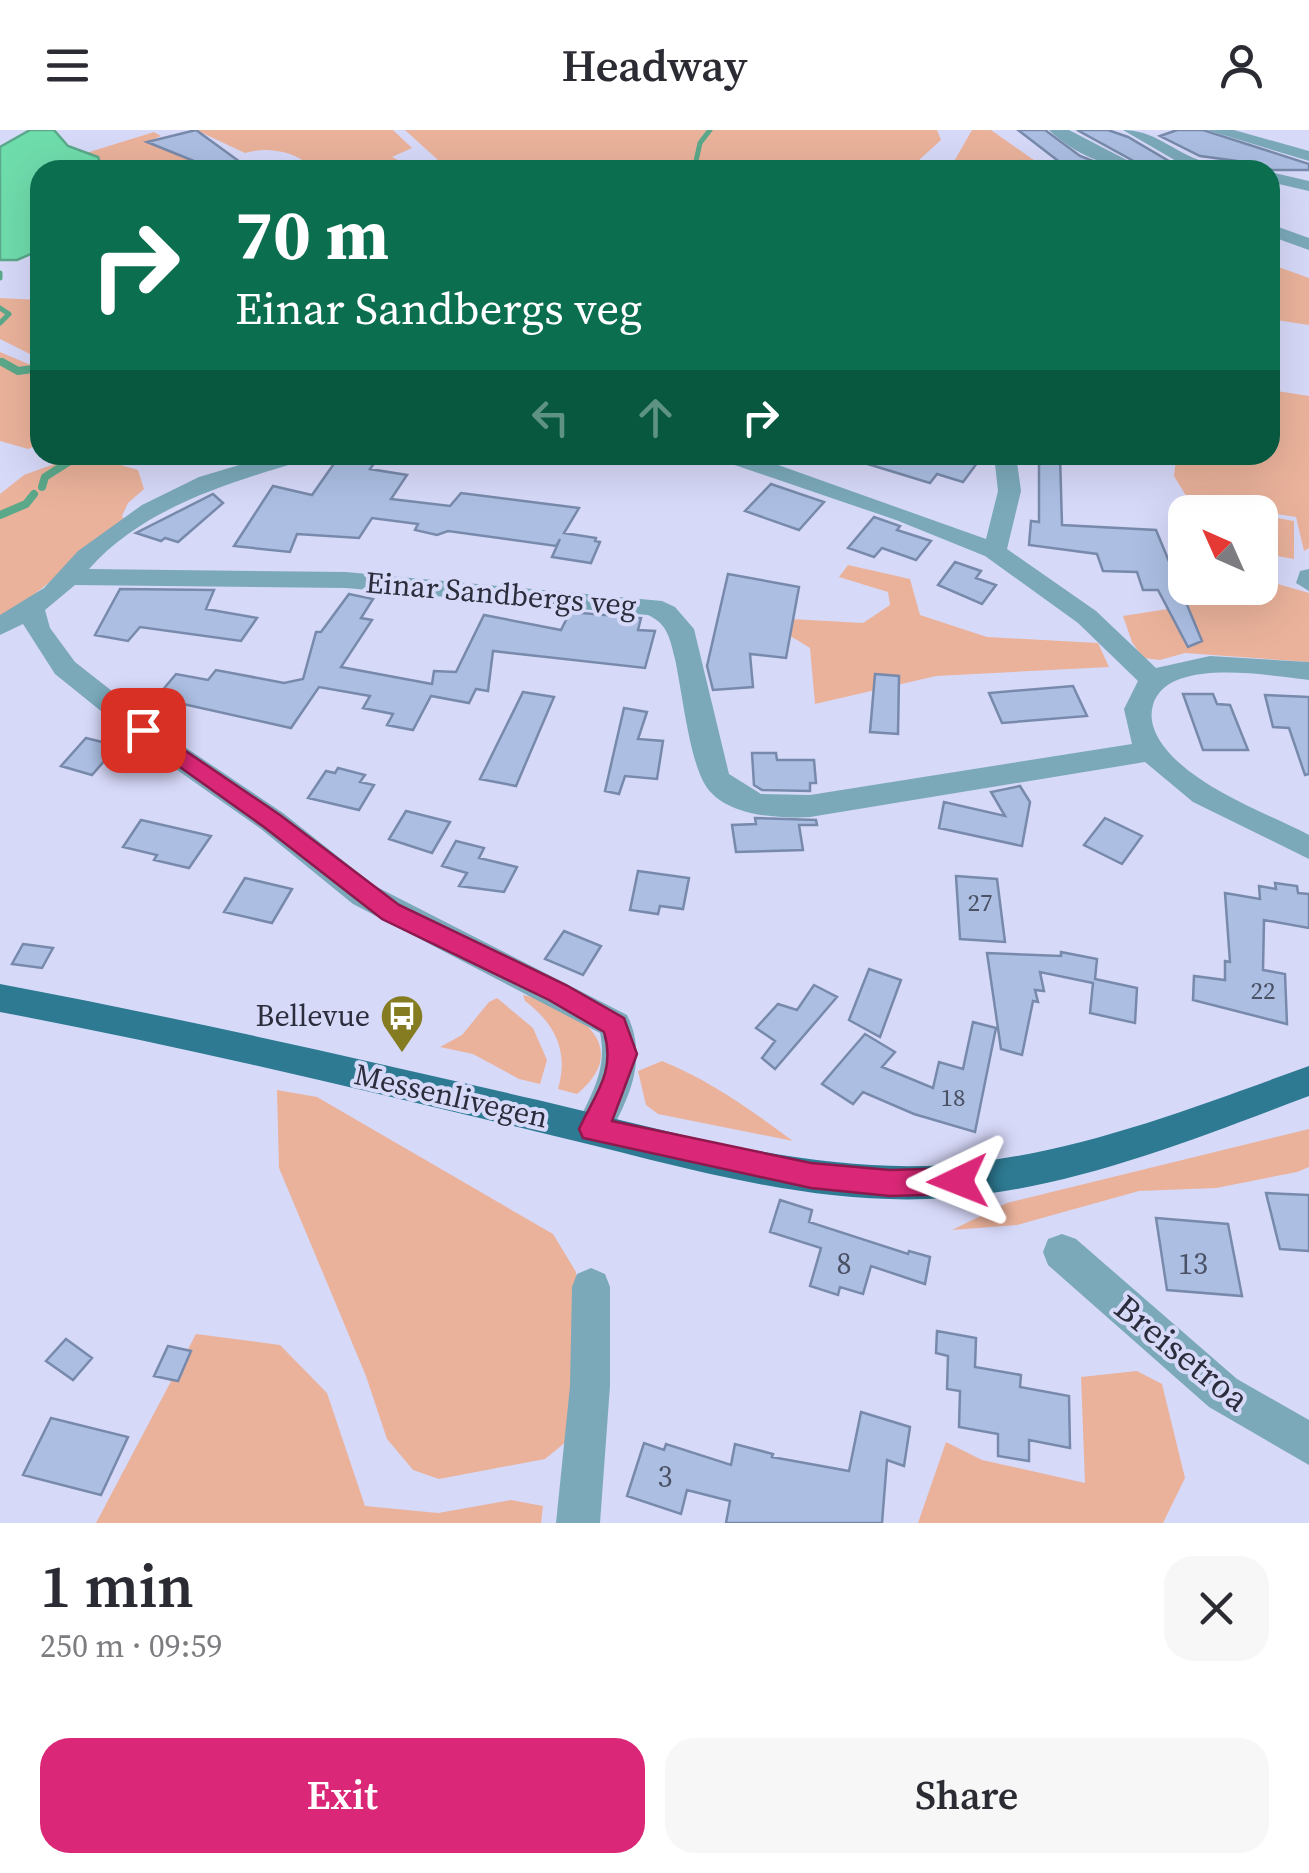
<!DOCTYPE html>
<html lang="en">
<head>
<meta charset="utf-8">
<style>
  :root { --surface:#fff; --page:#f7f7f7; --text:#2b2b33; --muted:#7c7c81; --accent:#db2777 }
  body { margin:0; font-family:"Source Serif 4",serif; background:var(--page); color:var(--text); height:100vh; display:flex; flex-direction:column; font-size:38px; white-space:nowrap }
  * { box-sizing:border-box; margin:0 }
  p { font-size:32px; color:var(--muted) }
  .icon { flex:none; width:55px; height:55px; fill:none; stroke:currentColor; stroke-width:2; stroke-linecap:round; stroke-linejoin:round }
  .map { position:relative; height:1393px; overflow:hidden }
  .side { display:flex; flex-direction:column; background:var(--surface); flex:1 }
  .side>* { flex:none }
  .banner { position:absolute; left:30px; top:30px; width:1250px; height:305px; border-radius:30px; box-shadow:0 10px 40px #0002; background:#0b6e4f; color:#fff; overflow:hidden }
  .needle { width:65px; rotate:315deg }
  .controls { position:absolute; left:1168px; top:365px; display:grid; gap:20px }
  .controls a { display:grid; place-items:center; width:110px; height:110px; border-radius:20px; background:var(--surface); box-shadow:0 10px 40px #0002; font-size:50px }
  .pin { position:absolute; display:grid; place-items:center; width:85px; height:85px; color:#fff; margin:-42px; border-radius:20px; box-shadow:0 5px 15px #0006 }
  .me { position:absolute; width:110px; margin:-55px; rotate:268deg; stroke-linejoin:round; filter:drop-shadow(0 0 8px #0008) }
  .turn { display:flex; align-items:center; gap:35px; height:210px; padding:0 40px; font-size:45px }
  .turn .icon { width:130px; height:130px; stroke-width:2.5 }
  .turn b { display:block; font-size:70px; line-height:85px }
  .lanes { display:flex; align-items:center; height:95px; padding:0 40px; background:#0003; justify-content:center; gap:50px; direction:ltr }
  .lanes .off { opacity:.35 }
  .round { display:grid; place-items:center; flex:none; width:105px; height:105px; border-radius:30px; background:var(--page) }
  .summary { display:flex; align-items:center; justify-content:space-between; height:170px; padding:0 40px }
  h1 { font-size:60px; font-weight:600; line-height:75px }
  .primary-button { display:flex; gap:20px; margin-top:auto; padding:20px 40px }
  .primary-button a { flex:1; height:115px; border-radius:30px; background:var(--accent); color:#fff; font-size:40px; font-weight:600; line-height:115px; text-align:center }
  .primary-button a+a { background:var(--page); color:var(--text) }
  header { display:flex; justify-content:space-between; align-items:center; height:130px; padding:0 40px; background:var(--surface); font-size:45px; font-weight:600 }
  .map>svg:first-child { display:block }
  .green { fill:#eab29b }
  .water { fill:#6fdcac; stroke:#5ba88a; stroke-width:2.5 }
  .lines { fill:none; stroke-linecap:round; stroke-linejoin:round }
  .stream-far1 { stroke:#5ba88a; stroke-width:5 }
  .stream { stroke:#5ba88a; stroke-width:8 }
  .building { fill:#acbfe3; stroke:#788aab; stroke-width:2.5 }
  .street { fill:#7ba9ba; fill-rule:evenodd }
  .primary { fill:#2d7a92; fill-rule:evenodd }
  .route { fill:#db2777; stroke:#8e194d; stroke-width:2.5 }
  .labels { text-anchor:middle; stroke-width:8; stroke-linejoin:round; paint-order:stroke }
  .number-label { font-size:25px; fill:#4c5266 }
  .street-label { font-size:30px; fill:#2c2d3c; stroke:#d7d9f9 }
  .poi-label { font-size:30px; fill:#2c2d3c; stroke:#d7d9f9; text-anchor:end }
  .near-number-label { font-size:30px; fill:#4c5266 }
  .near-street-label { font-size:35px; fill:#2c2d3c; stroke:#d7d9f9 }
</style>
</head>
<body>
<header><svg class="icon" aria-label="menu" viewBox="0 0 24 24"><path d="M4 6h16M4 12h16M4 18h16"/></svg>Headway<svg class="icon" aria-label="person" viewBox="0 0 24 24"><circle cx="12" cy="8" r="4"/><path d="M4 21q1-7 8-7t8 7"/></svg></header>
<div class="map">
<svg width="1309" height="1393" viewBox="0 0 1309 1393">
  <rect width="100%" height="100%" fill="#d7d9f9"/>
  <path class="green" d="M196,0H393L412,18L392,27L413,38L300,40L309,35C292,20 264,17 245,23Z
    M405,0H937L941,10L919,30L875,40H599L515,37L495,32V40H449Z
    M972,0H991L1048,40H949Z
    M154,2L161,6L152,10L216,40H103L102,34L83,24Z
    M1270,134L1309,148V195L1270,189Z
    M0,168L40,170V229L0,209Z
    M0,222L38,238L33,246L40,259V314L28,319L0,311Z
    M1270,260L1309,266V418L1304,421L1296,387L1239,378V382H1196L1174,346L1176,329L1189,325H1270Z
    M79,325H103L107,331L138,340L144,359L128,373L122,386L125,391L0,492V364L24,345Z
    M1260,385L1294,391V429L1260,423Z
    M848,435L910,449L920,485L987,507L1098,513L1109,537L936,546L815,574L810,518L774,496L791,489L863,493L890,475L888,462L839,447Z
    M1260,449L1309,463V532L1185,523L1160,530L1143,528L1132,512L1123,486L1187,476L1206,458H1260Z
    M523,865C574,876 636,915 577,964L558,959C569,921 555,894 525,871Z
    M497,868L533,898L547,930L540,954L519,949L473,924L440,917L462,905L489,872Z
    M662,931C711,951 751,980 793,1011L658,984L646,975L638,941Z
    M277,960L317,967L553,1104L576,1142L581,1197L567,1311L545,1329L439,1349L413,1340L387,1309L366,1246L279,1038Z
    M1309,999V1037L1297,1042L1216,1058L1139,1061L1017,1095L952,1100L1007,1073Z
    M196,1204L280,1215L327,1263L365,1376L438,1383L511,1370L543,1376L541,1393H96Z
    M1137,1241L1162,1254L1185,1348L1163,1393H918L946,1312L982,1330L1085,1353L1081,1247Z"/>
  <path class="water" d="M30,0H54L68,16L98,27L103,40H40V120L17,130H0V17Z"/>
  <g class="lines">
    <path class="stream-far1" d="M694,40L700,13L710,0
      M0,143V148
      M0,178L9,184L0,193
      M0,231L6,234"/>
    <path class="stream" d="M2,232L18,241L40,238
      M42,357L45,347L70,331V325
      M0,385L26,374L34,364"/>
  </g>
  <path class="building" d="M196,0L251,40H216L147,12Z
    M1018,0H1045L1080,26L1116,40H1070Z
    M1077,0H1108L1128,7L1184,40H1150Z
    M1177,0H1203L1309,34V40H1251L1237,31L1200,26L1160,6Z
    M340,325H380L370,339L407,345L391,369L450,376L461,363L579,378L564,403L596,408L595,411L600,412L591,433L552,427L560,409L556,416L448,401L437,405L415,400L418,394L372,388L359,408L297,404L290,422L234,416L273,356L312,365Z
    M859,325H983L963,352L937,344L930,353L858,331Z
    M1039,325H1060L1062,395L1156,400L1202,511L1188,517L1158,460H1143L1137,442L1103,441L1097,424L1029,415L1031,391L1039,392Z
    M771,354L824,372L799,400L745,381Z
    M213,364L223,373L178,412L165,408L161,411L136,403Z
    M874,387L900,396L897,400L931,411L916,430L882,418L874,427L848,418Z
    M955,432L981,441L976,448L996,455L982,474L938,455Z
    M728,444L799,457L786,528L750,524L753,557L713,560L707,536Z
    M120,459L214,460L206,479L257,488L241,511L140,497L128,511L95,505Z
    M349,464L373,469L361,488L372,490L341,537L432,554L434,541L456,542L484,485L561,500L570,482L641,488L638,500L655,501L645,538L493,521L488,561L476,559L469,573L431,566L413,600L387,595L393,584L363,578L370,566L319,557L291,598L156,568L176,544L208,550L216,540L284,553L303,549L316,502H321Z
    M875,544L899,546L898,604L870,602Z
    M1073,556L1087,586L1002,593L989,563Z
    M523,562L554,567L516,656L480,649Z
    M1183,564H1213L1217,574L1230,575L1248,620H1203Z
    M1265,565L1309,567V644L1305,645L1289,598L1273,597Z
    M624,578L647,582L638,609L663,611L657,649L625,646L619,664L605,661Z
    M86,608L110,614L105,620L112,622L92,645L61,636Z
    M752,623H776L777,630H814L816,653H810V661L762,660L754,655Z
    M338,638L365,645L360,652L374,655L359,680L308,668L326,641L335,643Z
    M1020,656L1030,672L1022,716L939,698L944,672L1005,686L991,662Z
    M406,681L450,692L432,723L389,709Z
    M755,688L816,690L817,695H799L803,720L736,722L732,695L756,694Z
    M1105,688L1142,706L1122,734L1084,715Z
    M141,690L211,706L189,738L154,730L157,725L123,717Z
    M456,711L484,718L479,728L517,737L504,762L459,756L467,743L442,736Z
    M638,741L689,748L683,779L660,776L658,784L630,780Z
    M956,746L997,749L1005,812L960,809Z
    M245,748L292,759L272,793L224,782Z
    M1275,753L1297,756L1298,763L1309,764V798L1264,790L1263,840L1285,844L1287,894L1193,870L1194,846L1225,850V831L1230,832L1225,763L1260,769L1259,756L1276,759Z
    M564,801L601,816L583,845L545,829Z
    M23,814L53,818L42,838L12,834Z
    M1061,822L1097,829L1095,849L1137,858L1135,893L1090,883L1093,853L1040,842L1044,861L1035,860L1038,872L1033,871L1022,925L1001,919L987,823L1061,826Z
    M869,839L901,850L880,907L849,890Z
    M814,855L837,867L775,939L762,928L775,911L756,898L778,874L797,880Z
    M973,892L996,898L975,1002L914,984L863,962L853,974L822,954L865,904L895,922L882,937L933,958L939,932L963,939Z
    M1266,1063L1309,1065V1121L1280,1119Z
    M780,1070L812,1080L809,1092L908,1124L909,1121L930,1127L925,1154L871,1136L863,1164L840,1157L838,1165L810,1156L821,1118L770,1102Z
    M1156,1088L1228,1094L1242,1166L1167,1160Z
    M937,1201L976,1208L975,1237L1021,1245L1020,1257L1069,1266L1070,1318L1029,1310V1331L998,1326V1304L959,1297L960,1261L947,1259L948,1226L936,1223Z
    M66,1209L92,1228L73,1250L46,1231Z
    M168,1216L191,1221L178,1251L154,1246Z
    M861,1282L910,1297L904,1336L887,1330L882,1393H726L730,1371L687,1360L681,1384L627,1366L644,1313L664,1320L666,1314L731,1335L735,1314L773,1324L772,1327L849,1341Z
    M51,1288L128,1307L101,1365L23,1345Z"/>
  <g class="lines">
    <path class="street" d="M1049,0H1069L1146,40C1111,40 1074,24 1049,0Z
      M1123,0C1154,0 1171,20 1199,30C1215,35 1233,30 1247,40L1190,39Z
      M1207,0H1234L1309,21V31Z
      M1270,42L1309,51V61L1270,52Z
      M1270,94L1309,108V120L1270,106Z
      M273,325H308L305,330C229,353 144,377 89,439L346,442L662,471L675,477L694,499L729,644L761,664L810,665L1132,614L1124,579L1138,551L1078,493L985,426L896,390L720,330L717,325H750L986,409L998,361L994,325H1016L1021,361L1007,419L1096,481L1156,538L1210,526L1309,532V550C1271,546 1167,526 1153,575C1147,596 1161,615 1175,629C1212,664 1264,682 1309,705V729L1193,672L1145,632L810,687C777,689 720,686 703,651C689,624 682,562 675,529C670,509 668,494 648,485L346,458L75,455L45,480L50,498L75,532L173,609L283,683L375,756L627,885C649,929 628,971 606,1010L593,1015L580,1010L575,999C590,966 608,941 600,903L353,774L261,699L153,623L55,544L23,494L0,505V485L44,458L78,421L142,375L199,347Z
      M1309,439V461L1296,453L1300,441Z
      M1062,1104L1076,1109L1237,1249L1309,1290V1335L1209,1277L1048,1135L1043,1122L1048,1109Z
      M591,1138L605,1144L610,1157V1256L600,1393H556L570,1256L572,1157L577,1144Z"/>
    <path class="primary" d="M0,854C181,888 359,929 538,970C671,1001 809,1044 946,1035C1072,1026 1192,978 1309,936V966C1192,1010 1072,1059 947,1068C809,1078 671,1033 538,1002C359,959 181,916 0,882Z"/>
  </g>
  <path class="route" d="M143,592L280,685L399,775L566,855L624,888L637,924L612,991L811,1033L890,1040L958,1038L967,1042L971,1051L967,1060L958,1064L890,1066L811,1058L583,1008L579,999C595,964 616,942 604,902L549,870L382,789L264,697L135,605L132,600Z"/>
  <defs>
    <g id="bus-pin" transform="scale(2.25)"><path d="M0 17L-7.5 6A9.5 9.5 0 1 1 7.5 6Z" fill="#857b21" stroke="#d7d9f9"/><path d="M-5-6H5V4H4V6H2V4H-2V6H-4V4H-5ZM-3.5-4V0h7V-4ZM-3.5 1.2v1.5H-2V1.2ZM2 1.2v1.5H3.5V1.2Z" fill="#fff"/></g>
  </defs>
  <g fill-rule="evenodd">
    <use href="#bus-pin" x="402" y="886"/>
  </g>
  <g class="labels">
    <g class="number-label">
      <text x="980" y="781">27</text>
      <text x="1263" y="869">22</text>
      <text x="953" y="976">18</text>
    </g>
    <g class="street-label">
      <text transform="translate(501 464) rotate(5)" y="10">Einar Sandbergs veg</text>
      <text transform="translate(451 966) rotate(13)" y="10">Messenlivegen</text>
    </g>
    <g class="poi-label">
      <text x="370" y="896">Bellevue</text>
    </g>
    <g class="near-number-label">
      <text x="844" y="1144">8</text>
      <text x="1193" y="1144">13</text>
      <text x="665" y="1357">3</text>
    </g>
    <g class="near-street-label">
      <text transform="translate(1182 1223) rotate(39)" y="12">Breisetroa</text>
    </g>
  </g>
</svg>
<div class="controls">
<a><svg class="needle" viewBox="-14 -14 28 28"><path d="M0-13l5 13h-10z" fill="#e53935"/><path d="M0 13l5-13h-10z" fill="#7c7c81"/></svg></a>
</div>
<div class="pin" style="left:143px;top:600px;background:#d93025"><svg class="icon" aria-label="arrive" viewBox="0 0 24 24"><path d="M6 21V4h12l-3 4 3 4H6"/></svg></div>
<svg class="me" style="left:958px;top:1051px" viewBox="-20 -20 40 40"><path d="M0-17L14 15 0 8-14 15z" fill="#db2777" stroke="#fff" stroke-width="4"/></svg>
<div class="banner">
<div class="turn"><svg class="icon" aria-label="right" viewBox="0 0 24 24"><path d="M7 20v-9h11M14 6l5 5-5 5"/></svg><div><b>70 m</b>Einar Sandbergs veg</div></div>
<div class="lanes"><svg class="icon off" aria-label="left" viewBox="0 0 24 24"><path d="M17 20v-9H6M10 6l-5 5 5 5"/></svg><svg class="icon off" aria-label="ahead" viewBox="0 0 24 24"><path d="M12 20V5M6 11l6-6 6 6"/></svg><svg class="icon" aria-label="right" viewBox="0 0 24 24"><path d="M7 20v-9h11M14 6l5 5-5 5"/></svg></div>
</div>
</div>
<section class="side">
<div class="summary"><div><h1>1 min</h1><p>250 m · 09:59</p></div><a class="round"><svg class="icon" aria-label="close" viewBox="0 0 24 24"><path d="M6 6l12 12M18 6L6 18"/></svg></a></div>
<div class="primary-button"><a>Exit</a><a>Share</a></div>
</section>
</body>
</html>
